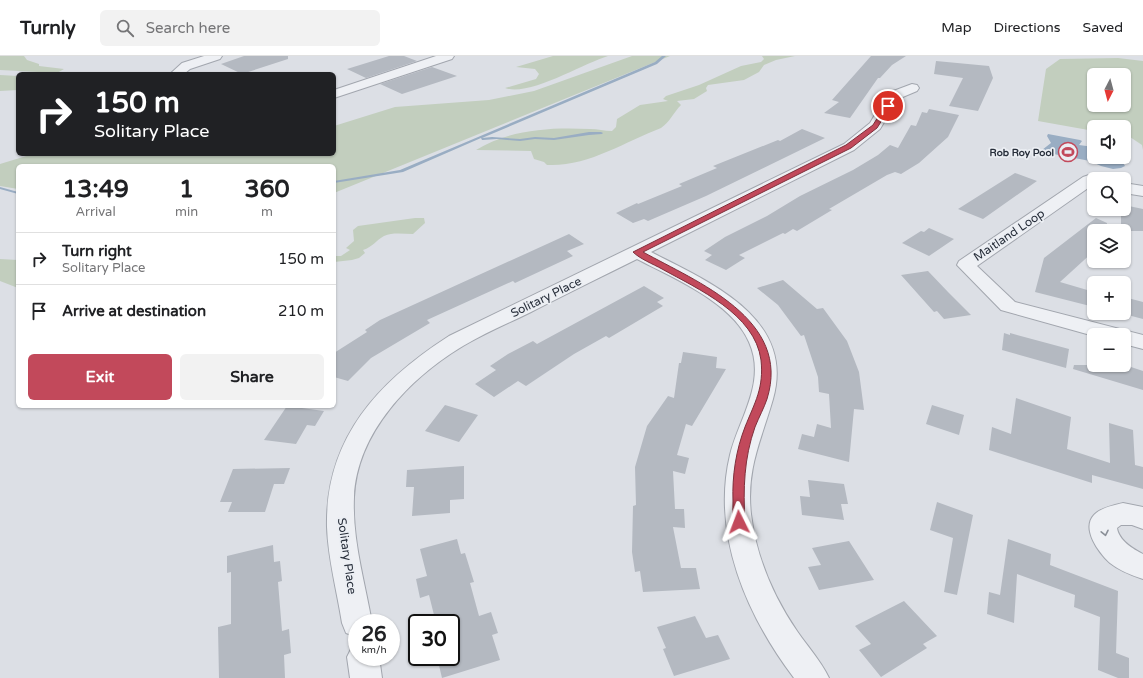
<!DOCTYPE html>
<html lang="en">
<head>
<meta charset="utf-8">
<style>
  :root { --surface:#fff; --page:#f2f2f2; --text:#202124; --muted:#757577; --line:#e0e0e0; --accent:#c2495b }
  body { margin:0; font-family:"Varela Round",sans-serif; background:var(--page); color:var(--text); height:100vh; display:flex; flex-direction:column; font-size:15px; white-space:nowrap }
  * { box-sizing:border-box; margin:0 }
  p { font-size:13px; color:var(--muted) }
  .icon { flex:none; width:22px; height:22px; fill:none; stroke:currentColor; stroke-width:2; stroke-linecap:round; stroke-linejoin:round }
  .map { position:relative; flex:1; overflow:hidden }
  .details { position:absolute; left:16px; top:108px; width:320px; height:244px; display:flex; flex-direction:column; background:var(--surface); border-radius:6px; box-shadow:0 1px 3px #0004 }
  .details>* { flex:none }
  .guide { position:absolute; left:16px; top:16px; width:320px; height:84px; border-radius:6px; box-shadow:0 1px 3px #0004; background:#202124; color:#fff; overflow:hidden }
  .needle { width:26px; rotate:186deg }
  .buttons { position:absolute; left:1087px; top:12px; display:grid; gap:8px }
  .buttons a { display:grid; place-items:center; width:44px; height:44px; border-radius:6px; background:var(--surface); box-shadow:0 1px 3px #0004; font-size:20px }
  .speed { position:absolute; left:348px; top:558px; display:flex; gap:8px; font-size:20px; font-weight:700; text-align:center }
  .speed>* { display:grid; place-content:center; width:52px; height:52px; border-radius:50%; background:var(--surface); box-shadow:0 1px 3px #0004; line-height:1 }
  .speed small { font-size:10px; font-weight:400 }
  .speed .limit { border:2px solid #111; border-radius:6px; background:#fff; color:#111 }
  .pin { position:absolute; display:grid; place-items:center; width:34px; height:34px; color:#fff; margin:-17px; border:2px solid #fff; border-radius:50%; box-shadow:0 1px 4px #0007 }
  .me { position:absolute; width:44px; margin:-22px; rotate:357deg; stroke-linejoin:round; filter:drop-shadow(0 0 3px #0008) }
  .turn { display:flex; align-items:center; gap:14px; height:84px; padding:0 12px; font-size:18px }
  .turn .icon { width:52px; height:52px; stroke-width:2.5 }
  .turn b { display:block; font-size:28px; line-height:34px }
  .eta { display:flex; justify-content:space-evenly; align-items:center; height:68px; text-align:center }
  .eta b { font-size:24px; font-weight:800; line-height:28px }
  .action { display:flex; gap:8px; margin-top:auto; padding:8px 12px }
  .action a { flex:1; height:46px; border-radius:6px; background:var(--accent); color:#fff; font-size:16px; font-weight:800; line-height:46px; text-align:center }
  .action a+a { background:var(--page); color:var(--text) }
  ul { padding:0; list-style:none }
  li { display:flex; align-items:center; gap:12px; height:52px; padding:0 12px; border-top:1px solid var(--line) }
  li div { flex:1 }
  li b { display:block; font-size:15px }
  li em { font-style:normal }
  header { display:flex; align-items:center; gap:24px; box-sizing:border-box; height:56px; padding:0 20px; background:var(--surface); border-bottom:1px solid var(--line) }
  header strong { font-size:19px }
  nav { display:flex; gap:22px; margin-inline-start:auto; font-size:14px }
  .search { width:280px; height:36px; background:var(--page); display:flex; align-items:center; gap:10px; box-sizing:border-box; padding:0 14px; border-radius:6px; color:var(--muted); font-size:15px }
  .map>svg:first-child { display:block }
  .green { fill:#c2cebe; fill-rule:evenodd }
  .water { fill:#99adc3 }
  .lines { fill:none; stroke-linecap:round; stroke-linejoin:round }
  .stream { fill:#99adc3; fill-rule:evenodd }
  .building { fill:#b4b9c1 }
  .minor-casing { stroke:#a2a6ae; stroke-width:2 }
  .minor { fill:#eef0f4; fill-rule:evenodd }
  .oneway { stroke:#8a8f97 }
  .route { fill:#c2495b; stroke:#7e2f3b }
  .labels { text-anchor:middle; stroke-width:3.5; stroke-linejoin:round; paint-order:stroke }
  .far-poi-label { font-size:10px; font-weight:bold; fill:#272e3a; stroke:#ebeef3; text-anchor:end }
  .street-label { font-size:12px; fill:#272e3a; stroke:#ebeef3 }
</style>
</head>
<body>
<header>
<strong>Turnly</strong>
<div class="search"><svg class="icon" aria-label="search" viewBox="0 0 24 24"><circle cx="10" cy="10" r="6"/><path d="M15 15l6 6"/></svg>Search here</div>
<nav><a>Map</a><a>Directions</a><a>Saved</a></nav>
</header>
<div class="map">
<svg width="1143" height="622" viewBox="0 0 1143 622">
  <rect width="100%" height="100%" fill="#dcdfe5"/>
  <path class="green" d="M0,0H24L27,4L39,8V10L64,13L57,17L0,14Z
    M553,0H608C584,7 529,41 505,32L536,23L539,18L535,13L516,11Z
    M632,0H670L334,137V110H18V133L0,130V108L33,98L233,100L239,98H334V70L395,51L489,44L534,35Z
    M762,0H795L776,4L764,9L759,16L744,24L708,29L706,32L707,35L694,43L677,45L681,49C673,57 670,66 661,72C624,86 588,111 547,109L544,106L534,103L531,95L476,94C510,73 552,71 590,73C598,73 604,75 612,75L616,71L617,63L640,49L668,45L663,43L666,40L699,29L741,10L761,6L764,3Z
    M1118,2L1143,5V94L1142,89L1130,81L1124,80V71H1094V75L1038,65L1046,13L1060,3ZM1094,19H1124V49H1094Z
    M0,19L18,20V34L0,35Z
    M415,162H424L425,167L413,178C403,178 393,176 384,180C376,184 373,191 363,194L365,197L359,202L352,204L334,206V200H341L350,194L346,192L354,185L353,174L358,170Z
    M0,203L18,204V232L0,225Z"/>
  <path class="water" d="M1048,78L1080,84L1082,85L1079,89L1094,91V101C1105,101 1120,98 1125,110L1121,112L1113,113L1101,110L1090,105L1043,96L1042,94L1051,87L1047,80Z"/>
  <g class="lines">
    <path class="stream" d="M662,0H666L657,8L482,82L492,81L520,83L535,81L554,82L589,76H601L603,77L602,78L589,79L554,84L535,83L520,85L497,83L483,84H482L481,82L403,116L334,127V125L400,114L655,6Z
      M0,131L18,136V138L0,133Z"/>
  </g>
  <path class="building" d="M244,0H288V3L242,18L221,8Z
    M389,0H404L417,5L366,22L347,13Z
    M871,0H906L892,9L880,22H878L850,62L824,57L839,46L832,44Z
    M936,5L989,10L993,22L978,55L949,50L963,22L934,18Z
    M432,11L457,20L402,38L380,28Z
    M929,53L959,59L948,81L919,107L901,118L895,116L887,119L829,153L832,154L797,175L793,173L785,178L783,177L739,199L745,202L726,214L705,204L712,199L704,195L725,181L767,160L800,140L853,114L878,99L890,89L898,92L911,69L916,70L922,56L927,57Z
    M802,73L825,82L706,140L648,165L644,163L633,167L616,157L637,147L638,148L682,130L679,128L717,112L713,110L778,84L780,85Z
    M1015,117L1037,125L983,163L958,153Z
    M1124,149L1143,153V175H1121V153H1124Z
    M1096,162L1107,167L1106,175H1094V195L1060,226L1094,236V251L1035,236L1044,202Z
    M929,172L954,183L929,200L902,187L921,175L924,176Z
    M569,178L584,188L567,195L573,200L515,227L513,225L427,264L430,267L371,302L348,325L334,321V297L367,276L365,274L380,264Z
    M928,215L948,236L971,259L944,263L937,255L934,256L901,219Z
    M783,224L817,253L823,252L847,285L859,316L864,354L854,353L849,406L798,393L802,378L814,381L817,368L831,372L829,338L819,336L818,321L804,279L801,280L778,249L757,232Z
    M644,230L664,242L657,246L663,250L609,282L606,280L574,298L526,330L518,325L494,341L475,328L496,314L490,310L508,298L533,285L537,288Z
    M1124,241L1143,246V263L1124,258Z
    M1004,277L1010,279V277L1069,293L1066,312L1002,294Z
    M683,296L717,301L716,312L726,313L692,370L686,368L677,399L689,402L685,418L673,415L675,453H684L685,472L673,471L681,512H696L700,533L643,536L640,515L635,516L632,496L633,450L636,449L635,411L647,370L668,340L674,342L679,307H681Z
    M1074,309H1131V311L1143,315V334L1073,313Z
    M1016,342L1071,361L1067,393L1110,407L1109,367L1133,374L1135,409L1143,411V433L1092,419V427L989,394L992,371L1011,378Z
    M445,349L478,359L459,386L425,375Z
    M932,349L964,359L959,379L926,368Z
    M287,350L324,355L315,370L307,369L296,388L264,384Z
    M464,410V443L450,444V457L412,460L414,431H406L407,414Z
    M290,412L284,428H274L265,456H228L232,446H220L233,413Z
    M808,424L844,428L848,448H841L844,464L802,459L800,440L810,441Z
    M937,446L973,459L957,539L944,536L953,482L930,474Z
    M457,483L461,498L465,497L474,526L470,527L479,560L491,556L498,577L492,579L500,604L442,622L437,601H451V567H436L429,539L420,542L416,523L427,520L420,493Z
    M1008,483L1051,498L1050,509L1118,535L1116,597L1129,602V622H1118L1098,614L1100,561L1074,551L1075,539L1017,518L1014,567L987,558L989,536L1000,539Z
    M849,485L874,524L819,534L808,511L821,509L812,492Z
    M273,489L274,506L280,505L282,525L278,526L282,575L289,573L291,597L284,599L285,622H219L218,571L231,568V516L227,517V500Z
    M904,545L937,580L923,588L927,592L881,621L859,594L871,588L855,570Z
    M695,560L706,582L718,579L730,603L674,620L663,593L666,592L657,571Z"/>
  <g class="lines">
    <g class="minor-casing">
      <path id="minor" d="M204,0H222L220,3L190,13L184,18H170L182,7Z
        M436,0H454L452,3L334,42V34Z
        M912,28L917,29L919,32L917,35L898,43L880,73L854,94L651,196C709,226 796,262 773,343C761,385 746,413 751,458C756,500 773,540 797,575C808,591 821,605 829,622H794C747,560 711,478 730,399C739,362 767,326 749,286C732,246 673,222 637,203C601,221 566,238 531,256C509,267 485,277 463,290C410,322 357,376 354,441C352,484 365,526 372,567H357V581L346,577L342,567C337,535 328,503 327,471C325,382 379,325 449,280L844,88L870,67L888,37Z
        M1089,119L1100,123H1094V131L1091,130L977,210L1015,246L1143,279V293L1124,288V279L1094,280L1001,254L957,209L959,205L1083,121Z
        M1124,127L1143,130V140L1124,137Z
        M1123,447L1143,451V473L1132,469H1121L1117,472C1119,485 1133,493 1143,498V523C1131,519 1120,515 1110,507C1099,497 1081,473 1094,459C1100,452 1114,449 1123,447Z
        M357,589V601H379L382,622H350L347,601L352,591Z"/>
    </g>
    <use href="#minor" class="minor"/>
  </g>
  <defs><path id="oneway-chevron" d="M-2-3.5L2.5 0L-2 3.5" fill="none" stroke-width="1.6" stroke-linecap="round" stroke-linejoin="round"/></defs>
  <use class="oneway" href="#oneway-chevron" transform="translate(1105 477) rotate(78)"/>
  <path class="route" d="M886,48L891,50L877,72L851,92L643,196C697,226 792,263 767,343C764,352 759,361 755,371C744,402 743,433 745,466L743,469H735C732,462 733,453 733,445C732,420 736,394 745,371C755,346 764,332 761,304C755,258 698,233 662,213C653,208 640,203 633,196L846,89L873,69Z"/>
  <defs>
    <g id="stadium-ring" transform="scale(1)"><circle r="9.5" fill="#ebeef3" stroke="#c2495b" stroke-width="1.5"/><path d="M0-5a6.5 5 0 1 0 0 10a6.5 5 0 1 0 0-10ZM-3.5-1.8h7v3.6h-7Z" fill="#c2495b"/></g>
  </defs>
  <g fill-rule="evenodd">
    <use href="#stadium-ring" x="1068" y="96"/>
  </g>
  <g class="labels">
    <g class="far-poi-label">
      <text x="1054" y="100">Rob Roy Pool</text>
    </g>
    <g class="street-label">
      <text transform="translate(1009 179) rotate(-34)" y="4">Maitland Loop</text>
      <text transform="translate(546 241) rotate(-26)" y="4">Solitary Place</text>
      <text transform="translate(347 500) rotate(82)" y="4">Solitary Place</text>
    </g>
  </g>
</svg>
<div class="buttons">
<a><svg class="needle" viewBox="-14 -14 28 28"><path d="M0-13l5 13h-10z" fill="#e53935"/><path d="M0 13l5-13h-10z" fill="#757577"/></svg></a>
<a><svg class="icon" aria-label="sound" viewBox="0 0 24 24"><path d="M4 9h4l5-4v14l-5-4H4zM17 9q2 3 0 6"/></svg></a>
<a><svg class="icon" aria-label="search" viewBox="0 0 24 24"><circle cx="10" cy="10" r="6"/><path d="M15 15l6 6"/></svg></a>
<a><svg class="icon" aria-label="layers" viewBox="0 0 24 24"><path d="M12 4l9 5-9 5-9-5zM3 14l9 5 9-5"/></svg></a>
<a>+</a>
<a>−</a>
</div>
<div class="speed"><div>26<small>km/h</small></div><div class="limit">30</div></div>
<div class="pin" style="left:888px;top:50px;background:#d93025"><svg class="icon" aria-label="arrive" viewBox="0 0 24 24"><path d="M6 21V4h12l-3 4 3 4H6"/></svg></div>
<svg class="me" style="left:739px;top:466px" viewBox="-20 -20 40 40"><path d="M0-17L14 15 0 8-14 15z" fill="#c2495b" stroke="#fff" stroke-width="4"/></svg>
<div class="guide">
<div class="turn"><svg class="icon" aria-label="right" viewBox="0 0 24 24"><path d="M7 20v-9h11M14 6l5 5-5 5"/></svg><div><b>150 m</b>Solitary Place</div></div>
</div>
<section class="details">
<div class="eta">
<div><b>13:49</b><p>Arrival</p></div>
<div><b>1</b><p>min</p></div>
<div><b>360</b><p>m</p></div>
</div>
<ul>
<li><svg class="icon" aria-label="right" viewBox="0 0 24 24"><path d="M7 20v-9h11M14 6l5 5-5 5"/></svg><div><b>Turn right</b><p>Solitary Place</p></div><em>150 m</em></li>
<li><svg class="icon" aria-label="arrive" viewBox="0 0 24 24"><path d="M6 21V4h12l-3 4 3 4H6"/></svg><div><b>Arrive at destination</b></div><em>210 m</em></li>
</ul>
<div class="action"><a>Exit</a><a>Share</a></div>
</section>
</div>
</body>
</html>
